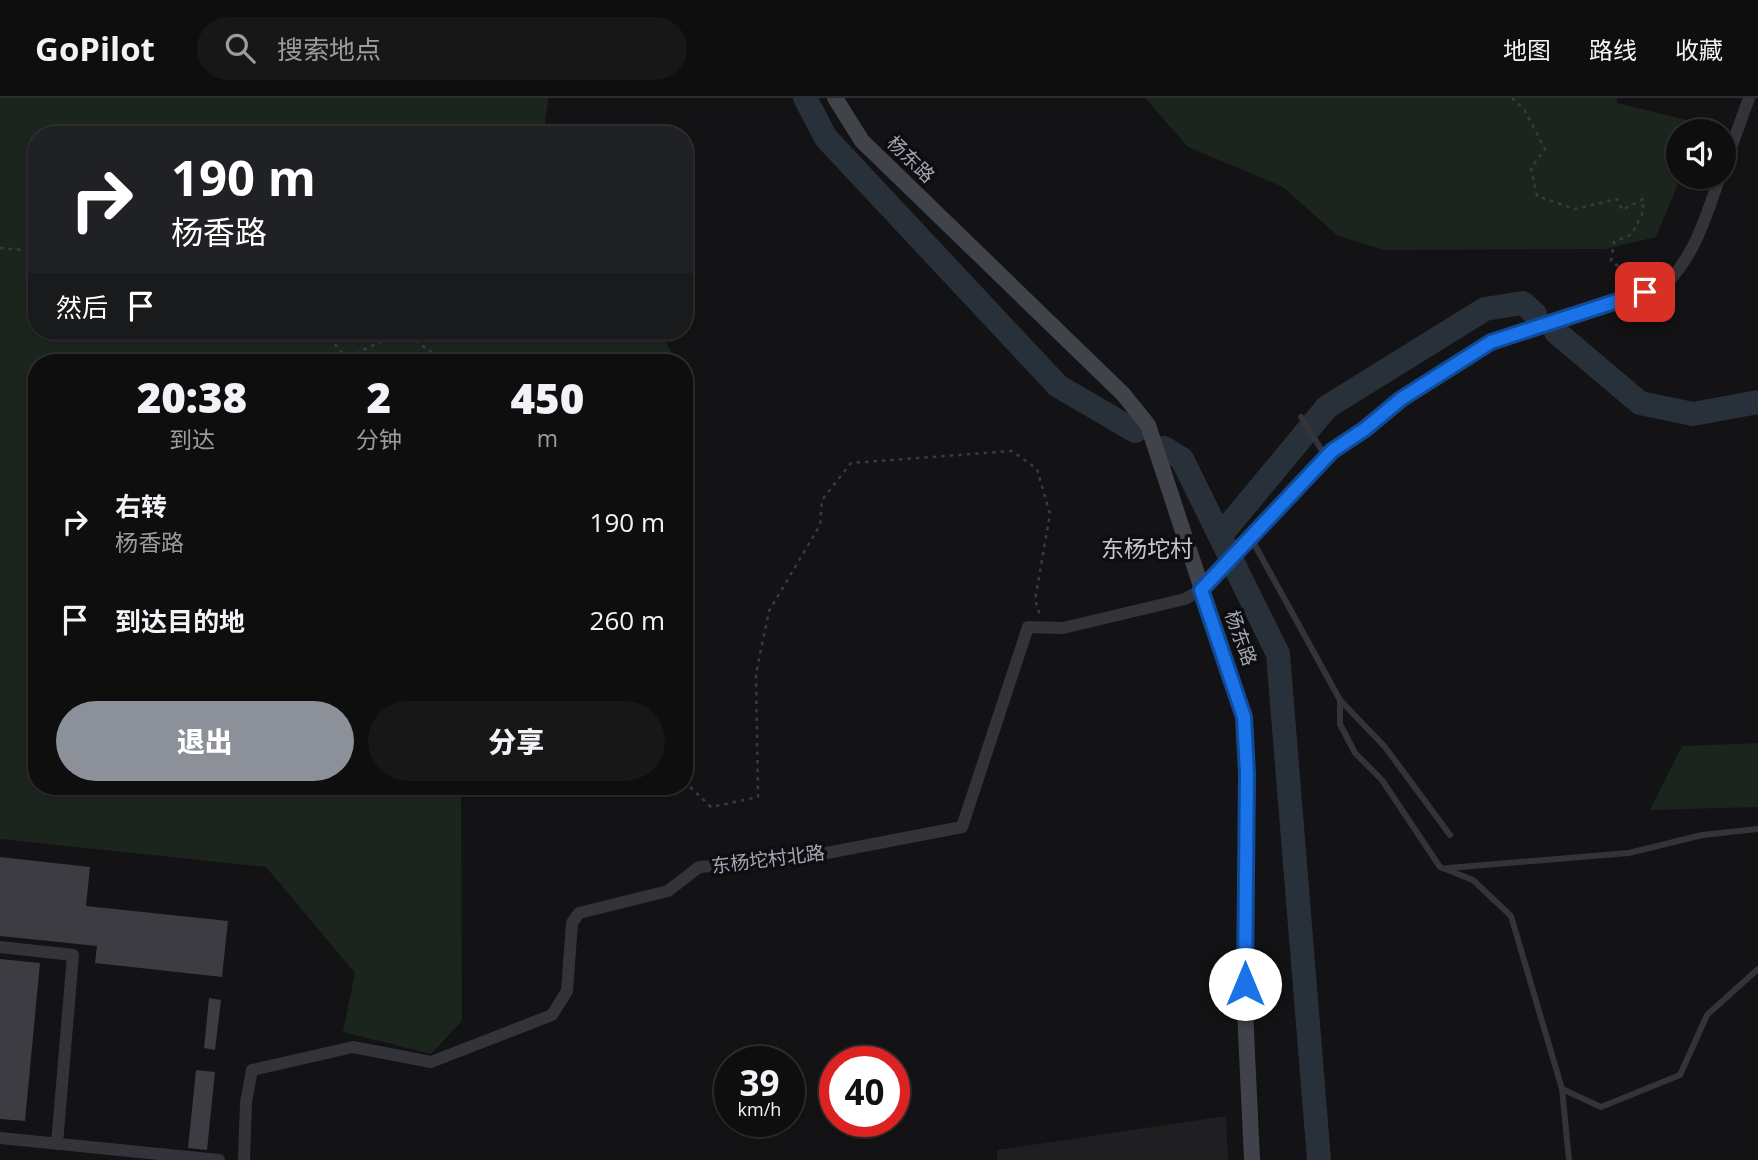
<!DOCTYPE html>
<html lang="zh">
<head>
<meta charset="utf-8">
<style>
  :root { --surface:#0e0e0f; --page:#171718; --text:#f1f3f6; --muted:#9b9c9e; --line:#2e2e2f; --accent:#8c9099 }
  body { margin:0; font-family:"Open Sans","Noto Sans SC",sans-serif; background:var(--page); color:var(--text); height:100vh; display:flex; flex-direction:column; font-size:26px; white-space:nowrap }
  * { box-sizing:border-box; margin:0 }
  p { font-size:23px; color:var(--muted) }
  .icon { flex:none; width:38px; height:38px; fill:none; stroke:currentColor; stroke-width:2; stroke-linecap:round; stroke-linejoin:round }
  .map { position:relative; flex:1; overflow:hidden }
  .drawer { position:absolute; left:28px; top:256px; width:665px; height:441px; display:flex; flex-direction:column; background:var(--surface); border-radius:28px; box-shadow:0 2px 5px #0004,0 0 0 2px var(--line) }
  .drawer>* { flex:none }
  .banner { position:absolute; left:28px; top:28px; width:665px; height:214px; border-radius:28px; box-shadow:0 2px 5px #0004,0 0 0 2px var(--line); background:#202124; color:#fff; overflow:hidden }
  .buttons { position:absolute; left:1666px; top:21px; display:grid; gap:14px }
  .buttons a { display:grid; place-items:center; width:70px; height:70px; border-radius:50%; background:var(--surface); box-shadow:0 2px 5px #0004,0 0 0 2px var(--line); font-size:35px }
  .speed { position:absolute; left:714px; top:948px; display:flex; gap:14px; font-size:35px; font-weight:700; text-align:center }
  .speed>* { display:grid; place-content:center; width:91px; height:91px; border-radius:50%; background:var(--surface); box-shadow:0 2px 5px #0004,0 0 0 2px var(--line); line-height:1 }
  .speed small { font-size:18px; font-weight:400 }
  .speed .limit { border:10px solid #d22; background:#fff; color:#111 }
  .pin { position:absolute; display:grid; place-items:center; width:60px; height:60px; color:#fff; margin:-30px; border-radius:14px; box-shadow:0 4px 10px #0006 }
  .me { position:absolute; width:77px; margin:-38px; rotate:0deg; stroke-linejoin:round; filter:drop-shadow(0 0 5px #0008) }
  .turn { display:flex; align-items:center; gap:24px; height:147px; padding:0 28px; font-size:32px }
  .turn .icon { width:91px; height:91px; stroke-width:2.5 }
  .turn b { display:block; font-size:49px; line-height:60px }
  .then { display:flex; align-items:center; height:66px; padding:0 28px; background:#0003; gap:14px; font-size:26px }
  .eta { display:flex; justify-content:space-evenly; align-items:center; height:119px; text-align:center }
  .eta b { font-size:42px; font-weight:800; line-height:49px }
  .cta { display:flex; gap:14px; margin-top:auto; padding:14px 28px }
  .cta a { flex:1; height:80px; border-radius:42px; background:var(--accent); color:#fff; font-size:28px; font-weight:800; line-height:80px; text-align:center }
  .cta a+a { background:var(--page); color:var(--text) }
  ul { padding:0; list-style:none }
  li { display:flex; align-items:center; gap:21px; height:98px; padding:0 28px }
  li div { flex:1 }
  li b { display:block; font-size:26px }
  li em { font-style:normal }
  header { display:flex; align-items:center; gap:42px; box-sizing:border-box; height:98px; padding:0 35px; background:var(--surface); border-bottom:2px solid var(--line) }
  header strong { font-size:33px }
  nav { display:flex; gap:38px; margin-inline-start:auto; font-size:24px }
  .search { width:490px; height:63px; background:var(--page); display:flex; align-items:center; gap:18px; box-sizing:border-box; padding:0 24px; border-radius:38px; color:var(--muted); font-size:26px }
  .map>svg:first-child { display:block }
  .built { fill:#1f1e21 }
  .green { fill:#1c241e }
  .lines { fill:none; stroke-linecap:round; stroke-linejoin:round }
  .river { stroke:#283039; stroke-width:24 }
  .building { fill:#3c3c42 }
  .path { stroke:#393b41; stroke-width:2.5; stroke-dasharray:3.5 5; stroke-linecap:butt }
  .lane { stroke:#33343a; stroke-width:6 }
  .street { stroke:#33343a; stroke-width:12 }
  .secondary { stroke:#41434a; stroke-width:16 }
  .route-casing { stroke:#114b97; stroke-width:18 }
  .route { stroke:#1a73e8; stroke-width:12 }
  .labels { text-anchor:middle; stroke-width:7; stroke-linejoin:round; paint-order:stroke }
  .street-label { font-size:19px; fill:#a3a7b6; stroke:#0e0d0f }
  .quarter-label { font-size:23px; fill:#c4c7d2; stroke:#0e0d0f }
</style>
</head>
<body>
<header>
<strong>GoPilot</strong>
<div class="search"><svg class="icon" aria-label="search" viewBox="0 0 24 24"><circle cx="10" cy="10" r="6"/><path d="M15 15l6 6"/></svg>搜索地点</div>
<nav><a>地图</a><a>路线</a><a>收藏</a></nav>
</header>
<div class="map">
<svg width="1758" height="1062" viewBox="0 0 1758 1062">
  <rect width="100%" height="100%" fill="#131214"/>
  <path class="built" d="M1226,1018L1228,1062H997V1052Z"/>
  <path class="green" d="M0,0H549L545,20L546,37H37V233H660L677,264H37V688H461L462,923L431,956L343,934L355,875L266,769L0,741Z
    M1145,0H1617V5L1703,26L1700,33H1678V79H1681L1656,139L1606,151L1384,152L1338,138L1283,89L1188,49Z
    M1758,645V709L1650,712L1682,648Z"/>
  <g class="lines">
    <path class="river" d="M805,0L826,40L1058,288L1135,333
      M1556,234L1640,305L1693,316L1758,304
      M1164,350L1182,361L1278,556L1319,1062
      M1220,438L1327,309L1485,211L1523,205L1535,216"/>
  </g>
  <path class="building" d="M0,759L90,769L86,808L228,823L222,879L95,865L97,848L0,838Z
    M0,861L40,865L25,1023L0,1021Z
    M209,900L221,902L215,952L204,950Z
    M196,972L215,974L207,1052L188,1050Z"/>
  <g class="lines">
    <path class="path" d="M1512,0L1524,11L1545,51L1531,70L1537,98L1575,111L1617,101L1622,112L1643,101V114L1632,136L1614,144L1611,163L1638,182
      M0,150L37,153
      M246,233L252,240L274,238L279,233
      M324,233L343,256L357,255L403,233L444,264
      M684,683L711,709L758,699L756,576L769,513L820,427L822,402L851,365L1012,353L1037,371L1050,416L1035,502L1040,517"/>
    <path class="lane" d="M1301,319L1326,359
      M1251,440L1340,602L1385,649L1450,737
      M1340,602V626L1355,655L1382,682L1440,769L1473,782L1511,818L1562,991L1569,1062
      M1448,770L1629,755L1702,737L1758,731
      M1562,991L1601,1009L1680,977L1707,917L1758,871"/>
    <path class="street" d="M1724,69L1749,0
      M0,849L73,857L57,1046
      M0,1040L219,1062
      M244,1062L246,1004L252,972L353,949L431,964L552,917L567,893L572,825L579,815L668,793L699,769L785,763L962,729L1028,529L1063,530L1185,501L1201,492L1332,353L1365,331L1401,301L1491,244L1667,185C1696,155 1706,117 1720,79"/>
    <path class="secondary" d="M835,0L862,43L1123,296L1148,327L1244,619L1247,675L1245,912L1252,1062"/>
  </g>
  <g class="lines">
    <g class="route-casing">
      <path id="route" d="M1245,886L1247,675L1244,619L1201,492L1332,353L1365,331L1401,301L1491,244L1645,194"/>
    </g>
    <use href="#route" class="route"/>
  </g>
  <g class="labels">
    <g class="street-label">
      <text transform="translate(911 61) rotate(44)" y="7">杨东路</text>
      <text transform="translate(1241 540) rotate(70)" y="7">杨东路</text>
      <text transform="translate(768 761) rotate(-7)" y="7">东杨坨村北路</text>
    </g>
    <g class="quarter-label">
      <text x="1147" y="459">东杨坨村</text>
    </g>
  </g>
</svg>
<div class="buttons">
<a><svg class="icon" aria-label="sound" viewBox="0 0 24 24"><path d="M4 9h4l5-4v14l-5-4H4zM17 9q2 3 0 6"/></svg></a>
</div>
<div class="speed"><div>39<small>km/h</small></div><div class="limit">40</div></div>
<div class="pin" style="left:1645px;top:194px;background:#d93025"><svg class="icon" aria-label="arrive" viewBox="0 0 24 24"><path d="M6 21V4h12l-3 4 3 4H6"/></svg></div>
<svg class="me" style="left:1245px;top:886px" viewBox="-20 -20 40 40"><circle r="19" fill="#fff"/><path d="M0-13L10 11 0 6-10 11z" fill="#1a73e8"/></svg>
<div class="banner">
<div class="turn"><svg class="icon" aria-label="right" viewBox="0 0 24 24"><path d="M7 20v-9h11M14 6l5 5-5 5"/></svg><div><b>190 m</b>杨香路</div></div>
<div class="then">然后<svg class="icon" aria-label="arrive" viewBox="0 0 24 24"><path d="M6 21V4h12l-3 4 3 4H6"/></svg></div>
</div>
<section class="drawer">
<div class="eta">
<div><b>20:38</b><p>到达</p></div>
<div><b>2</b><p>分钟</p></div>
<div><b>450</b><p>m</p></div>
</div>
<ul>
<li><svg class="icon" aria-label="right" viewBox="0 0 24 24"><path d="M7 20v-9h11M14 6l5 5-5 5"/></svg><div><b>右转</b><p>杨香路</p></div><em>190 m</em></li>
<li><svg class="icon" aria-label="arrive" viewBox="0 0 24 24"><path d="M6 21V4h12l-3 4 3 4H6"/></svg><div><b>到达目的地</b></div><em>260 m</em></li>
</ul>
<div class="cta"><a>退出</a><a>分享</a></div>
</section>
</div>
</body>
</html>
